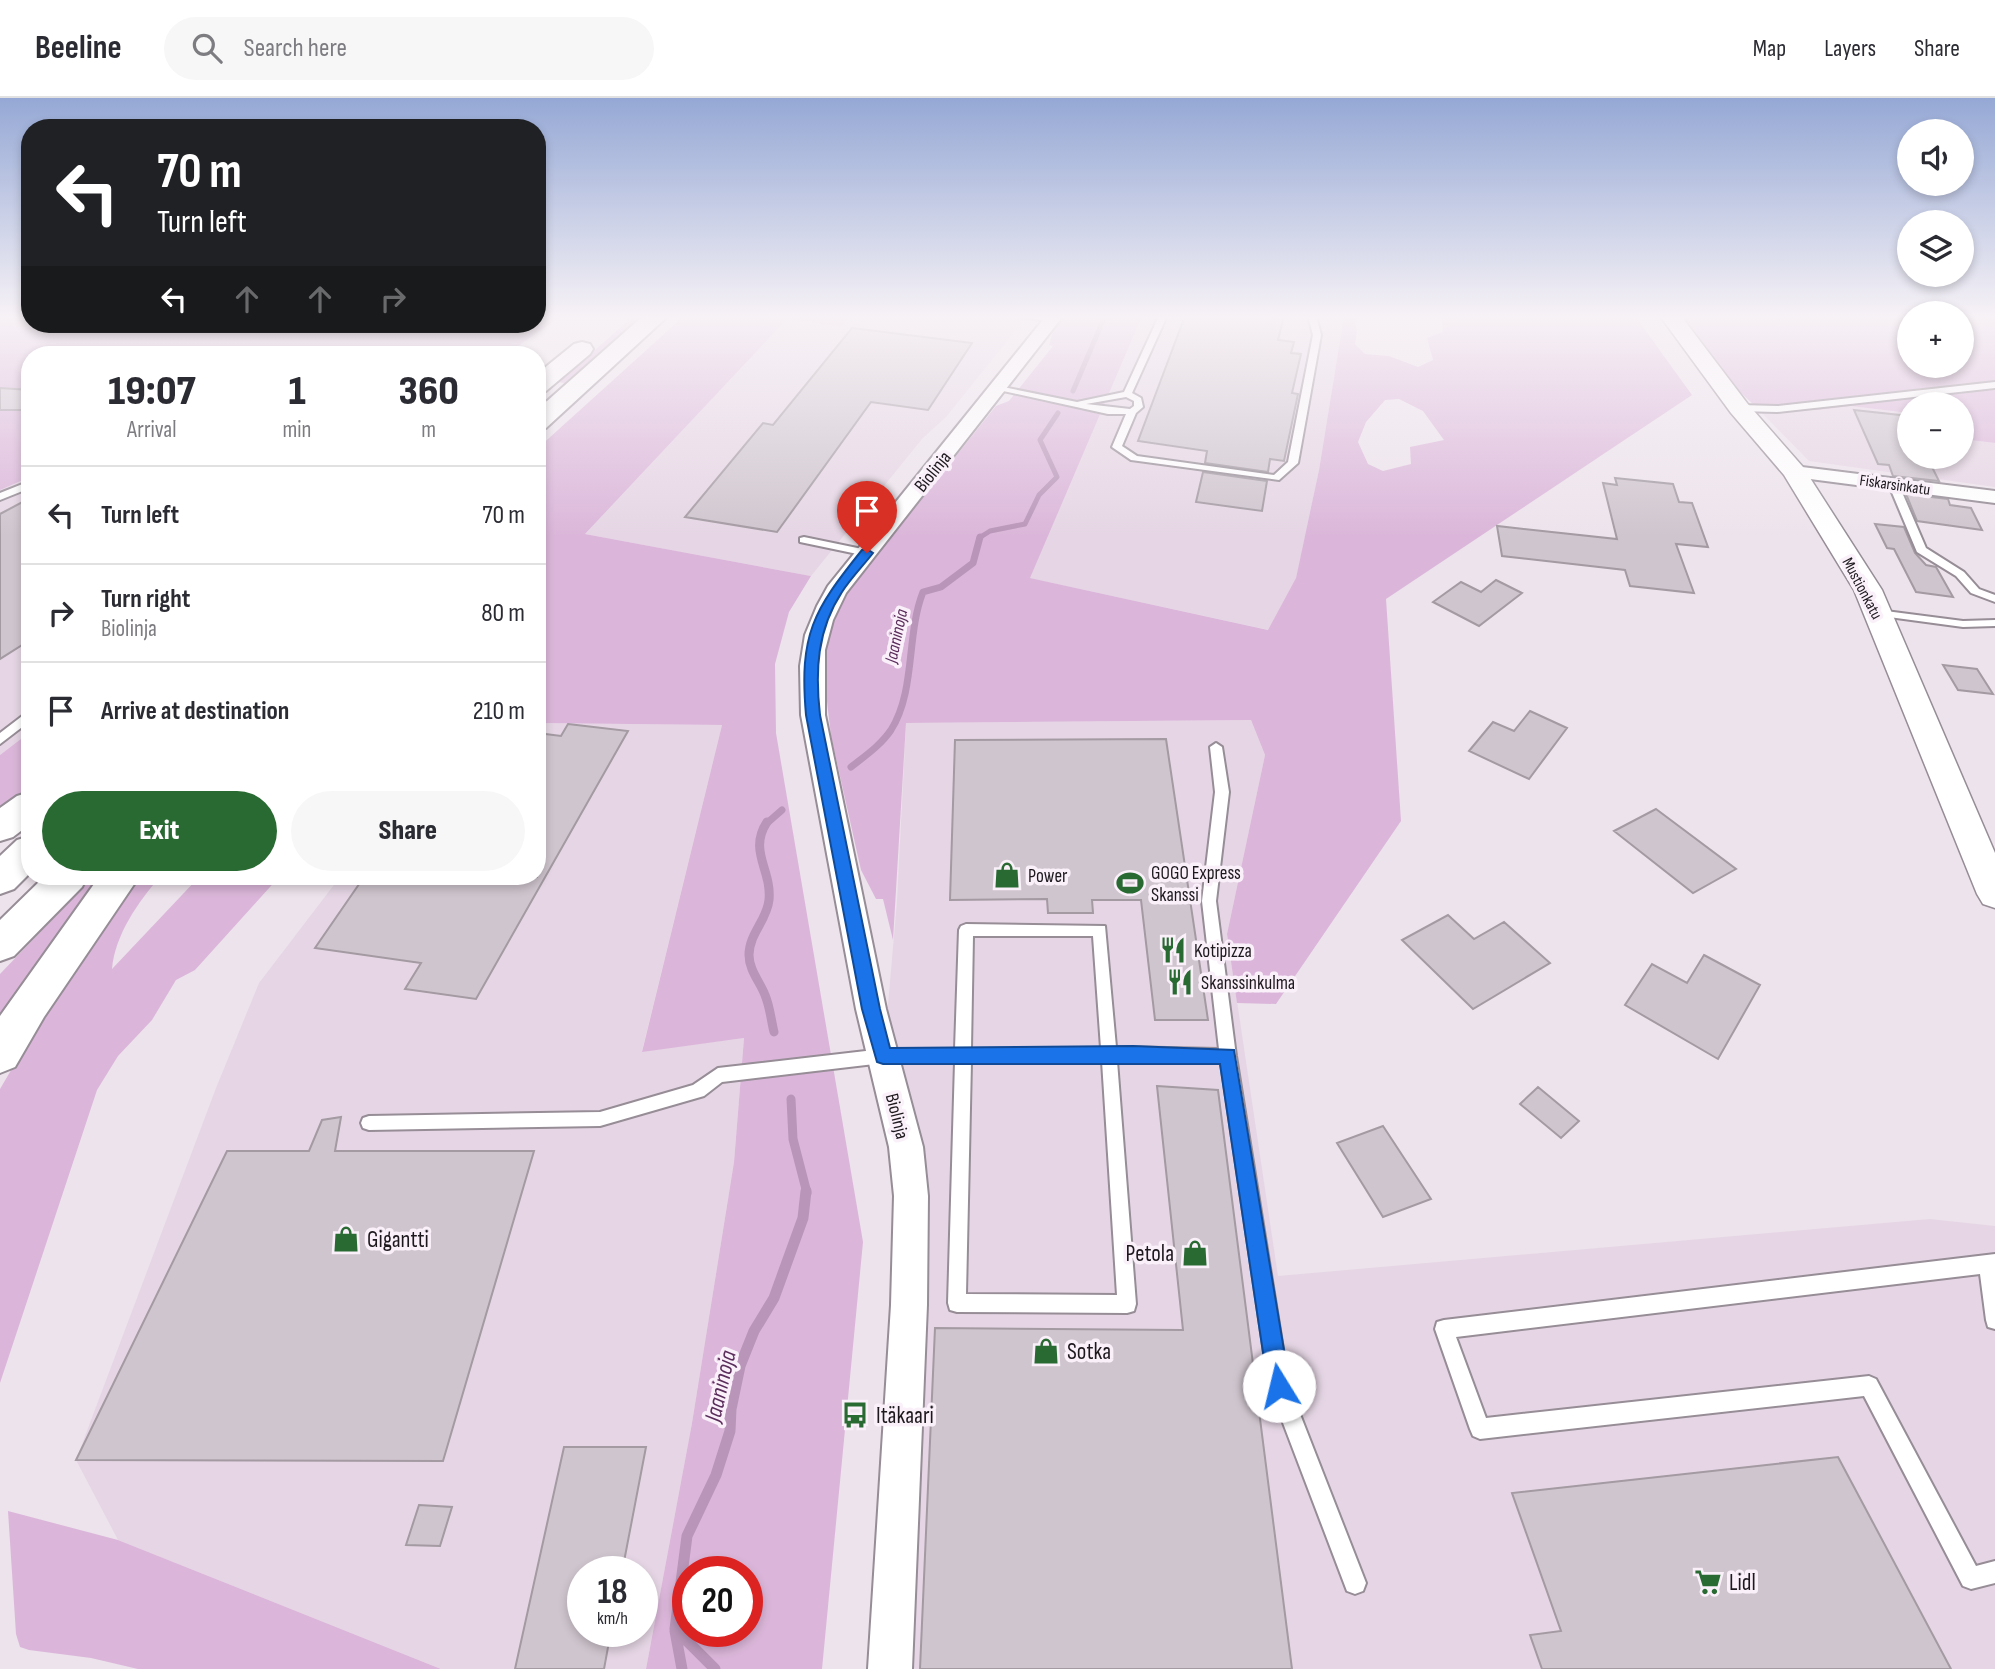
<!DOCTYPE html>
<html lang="en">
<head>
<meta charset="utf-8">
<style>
  :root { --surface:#fff; --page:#f7f7f7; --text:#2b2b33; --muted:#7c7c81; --line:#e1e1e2; --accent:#296a33 }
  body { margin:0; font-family:"Sofia Sans Condensed",sans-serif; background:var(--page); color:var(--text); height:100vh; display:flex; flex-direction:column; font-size:26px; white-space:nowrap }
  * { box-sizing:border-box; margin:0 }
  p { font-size:23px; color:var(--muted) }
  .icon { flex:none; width:38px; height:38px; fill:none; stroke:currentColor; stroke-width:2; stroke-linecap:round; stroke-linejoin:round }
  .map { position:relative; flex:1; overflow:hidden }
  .drawer { position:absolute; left:21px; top:248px; width:525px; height:539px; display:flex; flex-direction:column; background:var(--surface); border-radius:28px; box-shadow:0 4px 10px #0003 }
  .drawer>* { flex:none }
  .top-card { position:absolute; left:21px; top:21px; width:525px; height:214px; border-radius:28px; box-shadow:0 4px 10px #0003; background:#202124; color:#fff; overflow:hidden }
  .tools { position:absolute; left:1897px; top:21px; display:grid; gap:14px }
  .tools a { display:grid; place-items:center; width:77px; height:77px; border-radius:50%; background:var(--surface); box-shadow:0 4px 10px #0003; font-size:35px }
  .speed { position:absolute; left:567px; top:1458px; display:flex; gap:14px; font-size:35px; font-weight:700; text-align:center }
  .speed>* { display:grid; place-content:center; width:91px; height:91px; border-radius:50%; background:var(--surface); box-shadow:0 4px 10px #0003; line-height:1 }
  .speed small { font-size:18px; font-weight:400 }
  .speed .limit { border:10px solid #d22; background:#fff; color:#111 }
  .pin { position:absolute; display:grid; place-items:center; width:60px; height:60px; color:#fff; margin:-72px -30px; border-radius:50% 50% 50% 0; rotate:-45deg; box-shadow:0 0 7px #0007 }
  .pin .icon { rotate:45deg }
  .me { position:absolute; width:77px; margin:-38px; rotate:351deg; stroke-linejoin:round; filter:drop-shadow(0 0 5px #0008) }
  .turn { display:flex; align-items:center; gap:24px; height:147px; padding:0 21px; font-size:32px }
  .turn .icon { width:91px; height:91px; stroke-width:2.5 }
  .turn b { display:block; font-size:49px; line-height:60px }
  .lanes { display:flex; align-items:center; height:66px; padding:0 21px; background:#0003; justify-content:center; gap:35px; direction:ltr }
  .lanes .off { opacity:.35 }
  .eta { display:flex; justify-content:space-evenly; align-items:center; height:119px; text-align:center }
  .eta b { font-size:42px; font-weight:800; line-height:49px }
  .cta { display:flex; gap:14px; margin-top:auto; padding:14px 21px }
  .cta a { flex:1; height:80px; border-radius:42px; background:var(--accent); color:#fff; font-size:28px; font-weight:800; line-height:80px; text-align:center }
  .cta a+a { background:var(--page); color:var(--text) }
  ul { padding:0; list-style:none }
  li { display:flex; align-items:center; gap:21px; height:98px; padding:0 21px; border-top:2px solid var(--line) }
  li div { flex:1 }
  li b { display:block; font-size:26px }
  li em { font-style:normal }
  header { display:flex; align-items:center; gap:42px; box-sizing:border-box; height:98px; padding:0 35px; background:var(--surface); border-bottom:2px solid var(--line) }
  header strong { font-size:33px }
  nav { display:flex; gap:38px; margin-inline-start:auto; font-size:24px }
  .search { width:490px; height:63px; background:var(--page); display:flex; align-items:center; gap:18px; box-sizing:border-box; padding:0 24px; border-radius:38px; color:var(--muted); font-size:26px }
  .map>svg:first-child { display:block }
  .built { fill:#e6d6e5; fill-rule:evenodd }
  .green { fill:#dbb6da; fill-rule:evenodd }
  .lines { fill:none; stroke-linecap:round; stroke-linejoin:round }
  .stream-far3 { stroke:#b996b9; stroke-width:5 }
  .stream-far2 { stroke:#b996b9; stroke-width:7 }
  .stream-far1 { stroke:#b996b9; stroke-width:9 }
  .stream { stroke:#b996b9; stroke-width:11 }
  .building { fill:#cfc5ce; stroke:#a39aa2; stroke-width:2 }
  .service-casing { stroke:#968d96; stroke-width:4 }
  .minor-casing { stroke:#968d96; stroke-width:4 }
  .tertiary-casing { stroke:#968d96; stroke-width:3 }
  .motorway-casing { stroke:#968d96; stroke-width:4 }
  .service { fill:#fff; fill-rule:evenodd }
  .minor { fill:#fff; fill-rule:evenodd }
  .tertiary { fill:#fff; fill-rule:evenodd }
  .motorway { fill:#fff; fill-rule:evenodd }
  .route { fill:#1a73e8; stroke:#114b97; stroke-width:2 }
  .labels { text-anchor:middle; stroke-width:7; stroke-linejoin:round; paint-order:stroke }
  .far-street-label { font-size:16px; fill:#1c181c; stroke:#faf0fa }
  .far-water-label { font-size:18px; font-style:italic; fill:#5b2d5b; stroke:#faf0fa }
  .street-label { font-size:19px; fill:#1c181c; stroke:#faf0fa }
  .poi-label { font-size:19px; fill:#1c181c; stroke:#faf0fa; text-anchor:start }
  .near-poi-label { font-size:23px; fill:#1c181c; stroke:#faf0fa; text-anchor:start }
  .near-water-label { font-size:24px; font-style:italic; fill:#5b2d5b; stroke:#faf0fa }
</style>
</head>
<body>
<header>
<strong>Beeline</strong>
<div class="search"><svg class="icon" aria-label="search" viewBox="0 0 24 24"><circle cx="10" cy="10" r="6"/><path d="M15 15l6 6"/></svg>Search here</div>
<nav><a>Map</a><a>Layers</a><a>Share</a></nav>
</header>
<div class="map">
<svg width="1995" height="1571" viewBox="0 0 1995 1571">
  <rect width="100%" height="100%" fill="#ede3ec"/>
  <path class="built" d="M850,218H1027L946,319L922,341L811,478L585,436L787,221L841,229Z
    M1142,218H1344L1319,372L1296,481L1269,532L1029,480Z
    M1755,308L1818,312L1851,308L1909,315V359H1962V341L1995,345V389L1809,363Z
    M30,379V634L0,657V392Z
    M1251,622L1265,657L1227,836L1278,1178L1930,1121L1995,1128V1571H908L925,1226L928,1075L886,930L897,803L906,625Z
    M537,625L722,627L642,953L744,940L734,1064L692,1325L646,1571H441L118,1442L76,1362L216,990L259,885L340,779H537ZM583,1474H642V1533H583Z"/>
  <path class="green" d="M0,218H30V226H537V218H561L505,257H30V379L0,392Z
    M634,218H645L564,285L558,284Z
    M684,218H850L841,229L787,221L585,436L811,478L789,514L775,566L776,635L863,1144L822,1571H646L692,1325L734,1064L744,940L642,954L722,627L537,625V351ZM688,1474H747V1533H688Z
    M1065,218H1142L1030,480L1268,532L1296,480L1319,372L1344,218H1360L1355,222L1357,235L1355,246L1365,256L1389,258L1418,269L1433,262L1427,240L1443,234L1442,218H1635L1692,297L1386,501L1401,723L1276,906L1237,905L1227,836L1265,657L1251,622L906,625L893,842L883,801H876L861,772L831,638L826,595L827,544L830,524L838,508L877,456L996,308L1009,303L1053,248L1049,247L1053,233ZM1399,301L1423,313L1444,342L1410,349L1411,366L1383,373L1368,366L1358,344L1366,324L1385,302Z
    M1679,218H1909V268H1962V218H1995V345L1962,341V306H1909V315L1851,308L1818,312L1755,308L1736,290Z
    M30,634V691L0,714V657Z
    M93,779H110L34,882L0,936V876Z
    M136,779H160C138,804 115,837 112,871L199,779H279L195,872L176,882L152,922L118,958L97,992L0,1285V991L50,906L113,807Z
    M8,1413L118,1442L441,1571H138L91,1560L29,1552L20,1549L16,1536Z"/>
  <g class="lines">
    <path class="stream-far3" d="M1073,293L1105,218
      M979,440L990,433L1025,426L1039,397L1057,379L1040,342L1058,315"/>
    <path class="stream-far2" d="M851,669C865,658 881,647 891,632C916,592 906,537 923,494L941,489L973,465L980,439
      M766,726L782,712"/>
    <path class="stream-far1" d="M767,724C748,753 772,772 769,802C767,822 749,836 749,857C749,872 760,884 765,897C770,909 771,922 774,934
      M791,1001L793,1041L807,1095"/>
    <path class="stream" d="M675,1533L682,1571
      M715,1571L675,1531L687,1438L716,1377L730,1333L731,1311L740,1268L754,1233L774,1200L803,1120L806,1093"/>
  </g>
  <path class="building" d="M1185,218H1284L1278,242L1294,244L1291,255L1301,256L1292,295L1298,296L1284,363L1270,361L1268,374L1205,365L1207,353L1138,343Z
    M852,230L972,245L928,312L871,304L777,434L685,419L763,325L773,327Z
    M0,290L30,292V312H0Z
    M1854,312L1909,318V359H1927L1939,383L1893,378L1889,367L1878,366Z
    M1203,374L1267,383L1262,413L1196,404Z
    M1615,380L1673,386L1679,404L1692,405L1708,449L1676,446L1694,495L1630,488L1625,472L1502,458L1497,428L1617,441L1603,385L1617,387Z
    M1906,396L1948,401L1950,407L1971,410L1982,432L1917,423Z
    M30,400V542L0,561V416Z
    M1875,426L1904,429L1915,455L1926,467L1936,469L1953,499L1916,494L1894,451L1887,450Z
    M1496,482L1522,495L1479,528L1433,504L1461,484L1481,494Z
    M1943,567L1977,571L1993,596L1958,592Z
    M1530,613L1567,630L1529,681L1469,653L1493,624L1514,633Z
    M568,626L628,633L476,901L405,891L421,865L315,850L364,779H537V635L561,638Z
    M1166,641L1208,922H1155L1141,802H1092L1093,815H1048L1047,801L950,802L955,642Z
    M1656,711L1736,771L1693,795L1614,733Z
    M1448,817L1474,841L1504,824L1550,865L1473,911L1402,842Z
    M1704,857L1760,887L1718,961L1625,907L1652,866L1687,885Z
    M1157,988L1218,992L1292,1571H920L935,1230L1183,1232Z
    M1538,989L1579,1023L1561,1040L1520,1006Z
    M341,1019L335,1053H534L443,1363L76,1362L227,1053H309L322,1022Z
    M1383,1028L1431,1101L1383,1119L1337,1045Z
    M564,1349H646L622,1474H583V1533H611L604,1571H515Z
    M1838,1359L1951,1571H1542L1530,1537L1561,1533L1512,1395Z
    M419,1407L452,1409L440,1448L406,1447Z"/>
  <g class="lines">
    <g class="service-casing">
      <path id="service" d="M1017,218H1043L1056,222L1052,224Z
        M1159,218H1167L1132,295L1141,300L1143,309L1136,315L1122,348L1137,358L1274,377L1288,364L1313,237L1308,218H1316L1321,237L1298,365L1279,382L1131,362L1112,349L1126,316H1108L994,291L998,288L1077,304L1124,294ZM1126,299L1134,303V308L1130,311L1086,306Z
        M1995,284V290L1777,314L1739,313L1735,310L1739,307L1777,308Z
        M537,301L560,307L556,310L537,307Z
        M30,383V390L0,402V395Z
        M1890,383L1898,385L1926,450L1964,474L1979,491L1995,497V504L1971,495L1956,478L1917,454L1888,385Z
        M804,439L867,452L872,455L867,458L800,444V440Z
        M1878,512L1963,523L1995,522V528L1963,529L1874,517L1872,515Z
        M30,612V623L0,646V635Z
        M1216,645L1222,649L1229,694L1216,803L1236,958L1289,1288L1366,1485L1363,1493L1355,1496L1347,1493L1269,1288L1221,965L1117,963L1136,1206L1134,1213L1127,1215L957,1214L950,1212L948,1205L955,964L883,965L722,984L704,998L600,1028L369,1032L363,1030L361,1025L363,1020L369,1018L600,1014L693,987L718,970L883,951H955L959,832L961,828L966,826L1105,828L1116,949L1219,951L1202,803L1215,694L1210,649ZM973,838H1093L1101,950L971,951ZM1102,963L1117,1197L966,1196L971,964Z
        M1995,1156V1231L1988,1229L1986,1222L1980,1176L1456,1239L1486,1320L1869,1278L1876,1281L1976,1468L1995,1463V1485L1971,1491L1963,1488L1864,1298L1480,1341L1473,1338L1470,1331L1435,1231L1437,1224L1444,1222Z"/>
    </g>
    <g class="minor-casing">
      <path id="minor" d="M1046,218H1063L846,495L833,522L825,552V617L886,911L923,1049L928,1098L927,1207L912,1571H868L891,1207L894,1098L889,1049L856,911L801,617L800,568L805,537L817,508L828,488Z
        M1794,368L1995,393V405L1787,378L1784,374Z"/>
    </g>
    <g class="tertiary-casing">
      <path id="tertiary" d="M1660,218H1681L1747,305L1803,369L1882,492L1995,755V810L1983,806L1977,796L1854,492L1784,377L1731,315Z"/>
    </g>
    <g class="motorway-casing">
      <path id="motorway" d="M643,218H668L546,330L537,332V312Z
        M582,244L590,246L593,251L590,256L546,293L537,295V276L574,246Z
        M30,694V726L13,739L0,743V710L17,698Z
        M30,738V775L14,791L0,796V758L17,742Z
        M44,779H87L82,789L14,858L0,863V822Z
        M99,779H139L44,919L15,969L0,975V918Z"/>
    </g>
    <use href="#service" class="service"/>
    <use href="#minor" class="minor"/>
    <use href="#tertiary" class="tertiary"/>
    <use href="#motorway" class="motorway"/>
  </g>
  <linearGradient id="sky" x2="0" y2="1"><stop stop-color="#95a8d5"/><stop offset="0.5" stop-color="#f7f2f6"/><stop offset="1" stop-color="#f7f2f6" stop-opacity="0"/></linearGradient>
  <rect width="1995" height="438" fill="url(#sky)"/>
  <path class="route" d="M867,451L873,455C863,468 851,480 842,494C817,532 815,573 820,617L880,911L890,950L1133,948L1234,952L1290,1288L1286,1296L1279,1299L1271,1296L1268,1288L1220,966H883L877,964L862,911L806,617C799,536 813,513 862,452Z"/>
  <defs>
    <g id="shop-bare" transform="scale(2.1)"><path d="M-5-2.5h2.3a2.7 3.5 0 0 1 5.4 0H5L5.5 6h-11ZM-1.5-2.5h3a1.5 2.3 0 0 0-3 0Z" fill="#296a33" stroke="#faf0fa" stroke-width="2.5" paint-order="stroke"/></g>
    <g id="stadium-bare" transform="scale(2.1)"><path d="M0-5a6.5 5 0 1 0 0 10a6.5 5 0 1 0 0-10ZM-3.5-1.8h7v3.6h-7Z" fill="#296a33" stroke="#faf0fa" stroke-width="2.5" paint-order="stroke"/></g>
    <g id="restaurant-bare" transform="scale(2.1)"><path d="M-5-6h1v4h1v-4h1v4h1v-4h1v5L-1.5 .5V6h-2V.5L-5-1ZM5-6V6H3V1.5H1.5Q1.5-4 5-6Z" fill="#296a33" stroke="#faf0fa" stroke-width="2.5" paint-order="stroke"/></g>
    <g id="bus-bare" transform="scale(2.1)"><path d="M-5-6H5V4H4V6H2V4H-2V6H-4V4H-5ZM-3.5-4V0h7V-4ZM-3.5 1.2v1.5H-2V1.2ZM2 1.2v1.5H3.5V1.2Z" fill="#296a33" stroke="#faf0fa" stroke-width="2.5" paint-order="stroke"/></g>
    <g id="supermarket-bare" transform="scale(2.1)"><path d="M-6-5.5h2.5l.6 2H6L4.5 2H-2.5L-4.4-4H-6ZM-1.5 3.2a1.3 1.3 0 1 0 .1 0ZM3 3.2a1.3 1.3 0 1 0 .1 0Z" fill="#296a33" stroke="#faf0fa" stroke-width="2.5" paint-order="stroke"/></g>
  </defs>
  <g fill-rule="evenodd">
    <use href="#shop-bare" x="1007" y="777"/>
    <use href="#stadium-bare" x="1130" y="785"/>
    <use href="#restaurant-bare" x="1173" y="852"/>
    <use href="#restaurant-bare" x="1180" y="884"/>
    <use href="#shop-bare" x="346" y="1141"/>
    <use href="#shop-bare" x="1195" y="1155"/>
    <use href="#shop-bare" x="1046" y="1253"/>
    <use href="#bus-bare" x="855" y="1317"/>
    <use href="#supermarket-bare" x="1708" y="1484"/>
  </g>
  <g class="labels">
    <g class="far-street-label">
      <text transform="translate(1895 386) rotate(8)" y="6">Fiskarsinkatu</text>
      <text transform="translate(1863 490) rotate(62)" y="6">Mustionkatu</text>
    </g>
    <g class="far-water-label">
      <text transform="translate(896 538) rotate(-78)" y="6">Jaaninoja</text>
    </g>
    <g class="street-label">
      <text transform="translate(932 373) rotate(-51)" y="7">Biolinja</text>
      <text transform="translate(898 1018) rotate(76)" y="7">Biolinja</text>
    </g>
    <g class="poi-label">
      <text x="1151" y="781">GOGO Express<tspan x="1151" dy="22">Skanssi</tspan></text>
      <text x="1028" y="784">Power</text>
      <text x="1194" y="859">Kotipizza</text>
      <text x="1201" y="891">Skanssinkulma</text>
    </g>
    <g class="near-poi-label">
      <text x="367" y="1149">Gigantti</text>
      <text x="1174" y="1163" text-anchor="end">Petola</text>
      <text x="1067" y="1261">Sotka</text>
      <text x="876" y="1325">Itäkaari</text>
      <text x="1729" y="1492">Lidl</text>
    </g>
    <g class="near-water-label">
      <text transform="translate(720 1288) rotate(-77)" y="8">Jaaninoja</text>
    </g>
  </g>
</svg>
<div class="tools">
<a><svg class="icon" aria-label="sound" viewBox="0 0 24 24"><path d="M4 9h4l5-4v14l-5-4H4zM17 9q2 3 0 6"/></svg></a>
<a><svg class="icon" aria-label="layers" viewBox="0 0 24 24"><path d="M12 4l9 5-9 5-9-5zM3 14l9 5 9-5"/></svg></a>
<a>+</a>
<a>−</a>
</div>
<div class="speed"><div>18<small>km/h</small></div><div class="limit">20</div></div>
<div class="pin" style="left:867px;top:455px;background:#d93025"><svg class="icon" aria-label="arrive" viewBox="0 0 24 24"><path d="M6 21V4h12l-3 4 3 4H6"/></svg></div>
<svg class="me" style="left:1279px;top:1288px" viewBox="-20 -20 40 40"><circle r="19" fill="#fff"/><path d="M0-13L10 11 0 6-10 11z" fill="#1a73e8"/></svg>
<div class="top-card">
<div class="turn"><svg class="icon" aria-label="left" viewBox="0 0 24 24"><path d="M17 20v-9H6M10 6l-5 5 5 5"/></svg><div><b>70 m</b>Turn left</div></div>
<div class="lanes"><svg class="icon" aria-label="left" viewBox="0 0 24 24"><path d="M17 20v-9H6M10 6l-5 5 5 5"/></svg><svg class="icon off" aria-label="ahead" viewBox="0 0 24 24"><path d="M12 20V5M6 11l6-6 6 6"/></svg><svg class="icon off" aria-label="ahead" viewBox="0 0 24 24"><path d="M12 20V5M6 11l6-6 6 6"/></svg><svg class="icon off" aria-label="right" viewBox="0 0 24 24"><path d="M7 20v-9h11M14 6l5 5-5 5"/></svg></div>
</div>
<section class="drawer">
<div class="eta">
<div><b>19:07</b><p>Arrival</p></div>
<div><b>1</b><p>min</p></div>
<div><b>360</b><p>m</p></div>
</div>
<ul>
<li><svg class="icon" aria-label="left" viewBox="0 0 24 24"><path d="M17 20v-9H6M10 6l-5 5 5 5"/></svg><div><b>Turn left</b></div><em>70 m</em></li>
<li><svg class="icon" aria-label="right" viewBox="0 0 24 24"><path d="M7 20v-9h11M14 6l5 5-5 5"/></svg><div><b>Turn right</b><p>Biolinja</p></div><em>80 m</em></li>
<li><svg class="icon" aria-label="arrive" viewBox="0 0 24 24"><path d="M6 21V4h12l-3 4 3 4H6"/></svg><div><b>Arrive at destination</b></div><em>210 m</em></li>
</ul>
<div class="cta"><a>Exit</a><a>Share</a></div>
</section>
</div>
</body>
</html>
